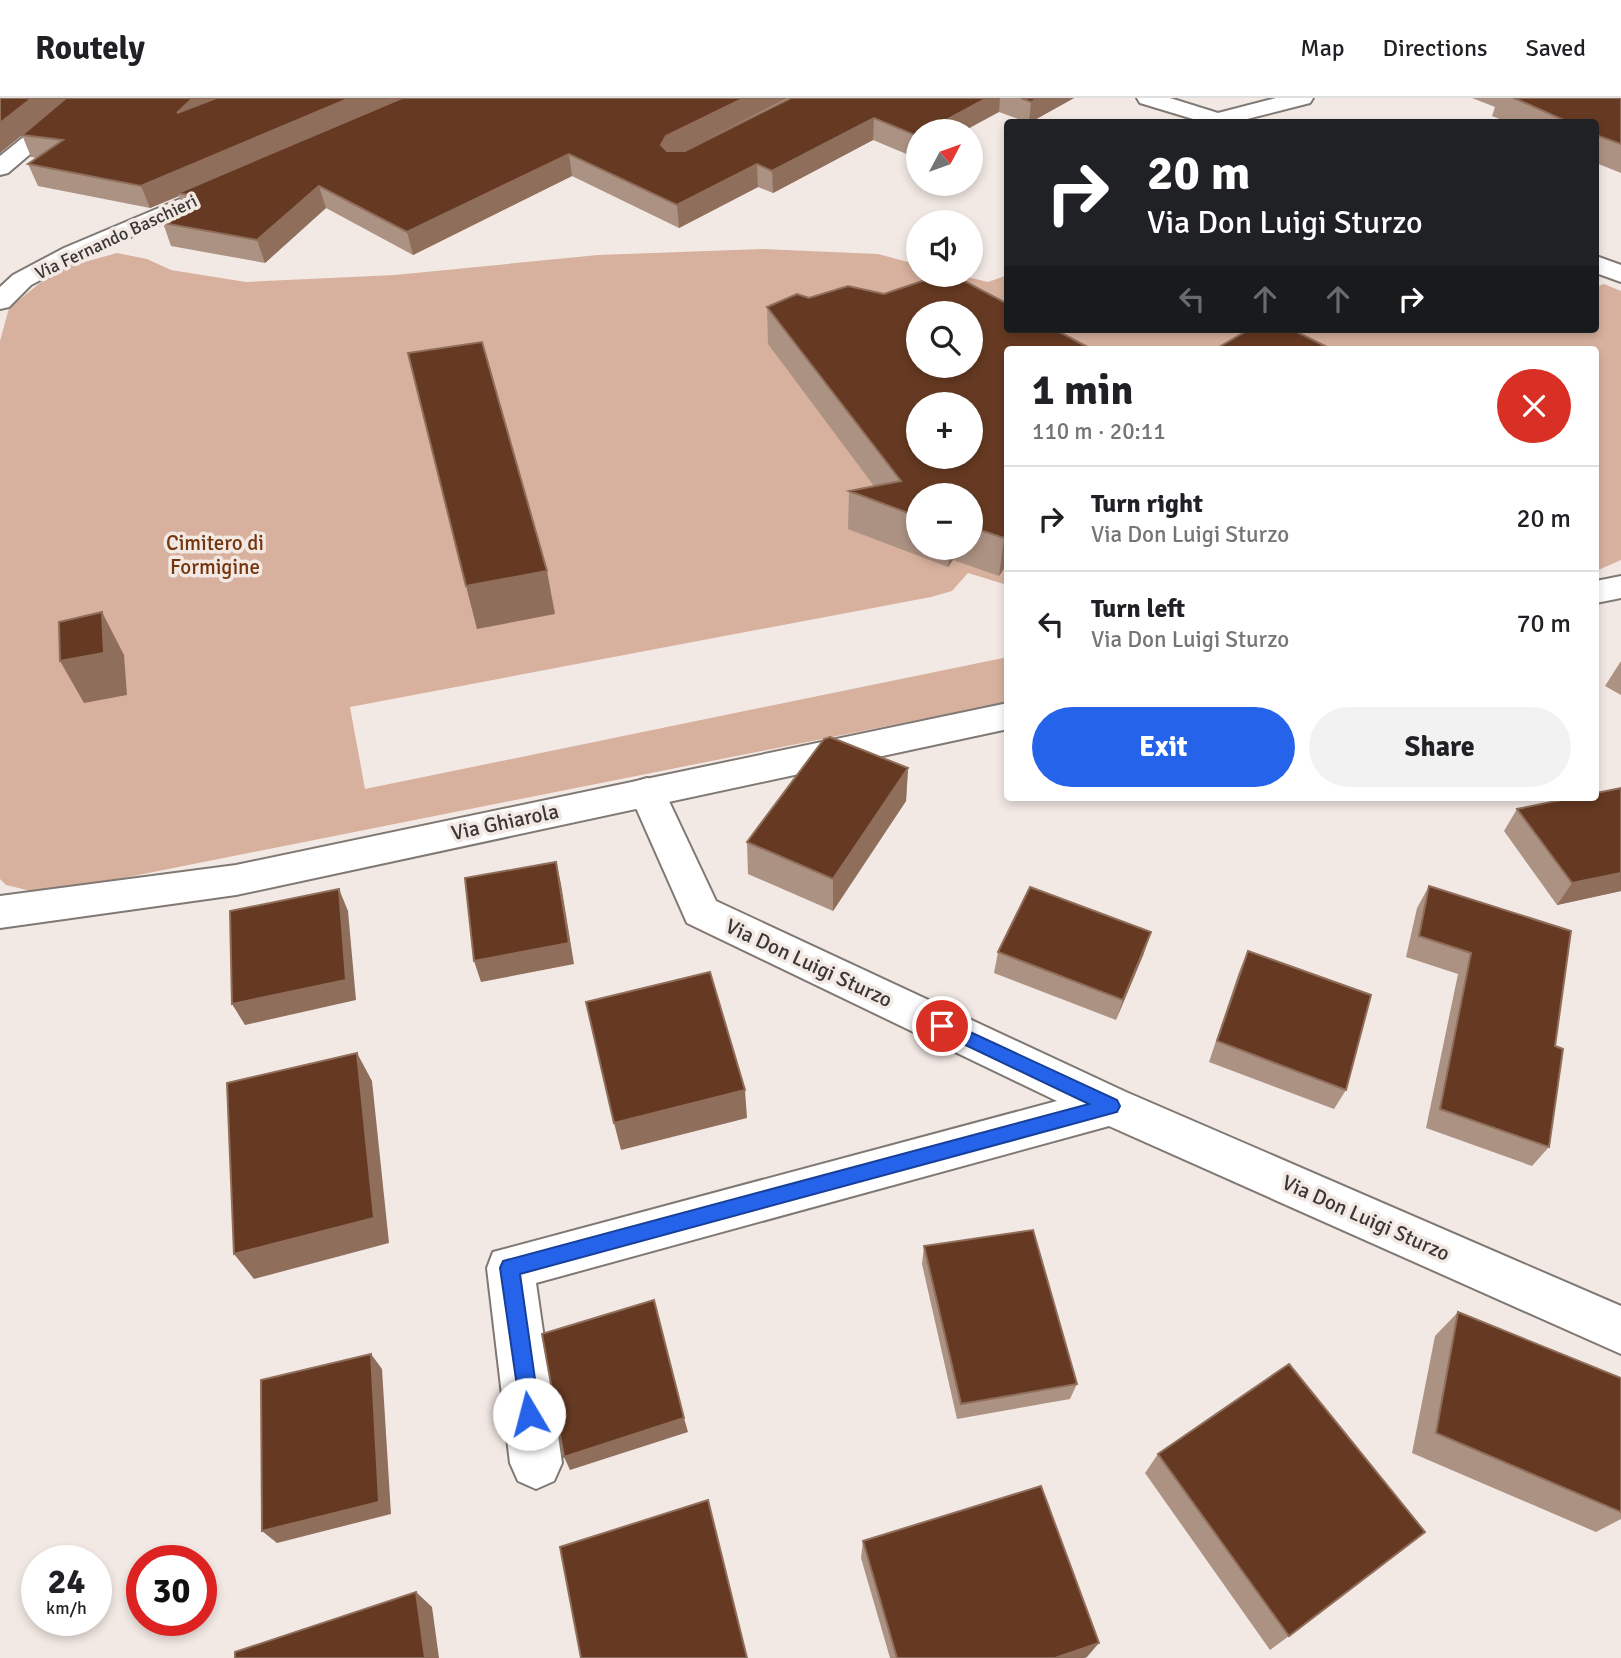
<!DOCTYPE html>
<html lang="en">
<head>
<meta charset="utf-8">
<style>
  :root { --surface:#fff; --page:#f2f2f2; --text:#202124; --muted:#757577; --line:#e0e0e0; --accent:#2563eb }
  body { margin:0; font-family:Signika,sans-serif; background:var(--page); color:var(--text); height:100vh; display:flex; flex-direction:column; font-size:26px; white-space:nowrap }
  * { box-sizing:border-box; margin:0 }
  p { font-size:23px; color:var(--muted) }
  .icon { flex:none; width:38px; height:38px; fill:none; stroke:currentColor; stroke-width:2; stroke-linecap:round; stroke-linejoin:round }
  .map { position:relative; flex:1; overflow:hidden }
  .drawer { position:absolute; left:1004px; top:248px; width:595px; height:455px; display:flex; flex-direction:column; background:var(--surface); border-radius:7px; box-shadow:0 4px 10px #0003 }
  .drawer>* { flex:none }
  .banner { position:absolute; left:1004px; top:21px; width:595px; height:214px; border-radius:7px; box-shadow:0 4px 10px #0003; background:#202124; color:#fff; overflow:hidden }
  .needle { width:46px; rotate:49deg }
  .fabs { position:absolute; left:906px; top:21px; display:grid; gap:14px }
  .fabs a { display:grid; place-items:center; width:77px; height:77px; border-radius:50%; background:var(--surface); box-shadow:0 4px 10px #0003; font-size:35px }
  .speed { position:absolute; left:21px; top:1447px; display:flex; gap:14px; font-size:35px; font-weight:700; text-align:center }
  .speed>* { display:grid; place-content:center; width:91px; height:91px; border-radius:50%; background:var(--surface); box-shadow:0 4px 10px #0003; line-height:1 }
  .speed small { font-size:18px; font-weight:400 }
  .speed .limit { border:10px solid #d22; background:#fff; color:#111 }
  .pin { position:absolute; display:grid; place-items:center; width:60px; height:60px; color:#fff; margin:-30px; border:4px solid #fff; border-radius:50%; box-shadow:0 2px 7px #0007 }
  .me { position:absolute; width:77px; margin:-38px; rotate:352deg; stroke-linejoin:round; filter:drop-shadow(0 0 5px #0008) }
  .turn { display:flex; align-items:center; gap:24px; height:147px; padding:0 28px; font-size:32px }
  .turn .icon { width:91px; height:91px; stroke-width:2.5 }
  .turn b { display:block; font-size:49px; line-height:60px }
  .lanes { display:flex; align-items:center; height:66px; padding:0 28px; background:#0003; justify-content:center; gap:35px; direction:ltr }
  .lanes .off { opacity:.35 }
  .round { display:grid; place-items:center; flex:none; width:74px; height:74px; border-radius:37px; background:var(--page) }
  .overview { display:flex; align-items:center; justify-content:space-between; height:119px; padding:0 28px }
  h1 { font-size:42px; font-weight:700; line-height:52px }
  .action { display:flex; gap:14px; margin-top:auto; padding:14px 28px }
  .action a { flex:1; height:80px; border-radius:42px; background:var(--accent); color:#fff; font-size:28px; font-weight:700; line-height:80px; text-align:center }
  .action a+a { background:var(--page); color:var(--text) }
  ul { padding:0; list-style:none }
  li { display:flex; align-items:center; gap:21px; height:105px; padding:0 28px; border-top:2px solid var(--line) }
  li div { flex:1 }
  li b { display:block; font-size:26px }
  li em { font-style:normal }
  header { display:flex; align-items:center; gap:42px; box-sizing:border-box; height:98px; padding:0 35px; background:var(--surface); border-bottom:2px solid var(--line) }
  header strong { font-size:33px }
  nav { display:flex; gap:38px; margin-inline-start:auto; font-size:24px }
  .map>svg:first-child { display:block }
  .green { fill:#d7b19e; fill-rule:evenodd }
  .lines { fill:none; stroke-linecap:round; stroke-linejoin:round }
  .street-casing { stroke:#807873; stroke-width:4 }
  .secondary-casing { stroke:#807873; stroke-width:4 }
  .street { fill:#fff; fill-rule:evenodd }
  .secondary { fill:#fff; fill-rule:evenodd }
  .wall { fill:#ac9283; fill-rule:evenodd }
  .shaded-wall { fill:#906e5c }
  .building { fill:#663a22; stroke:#906e5c; stroke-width:2; fill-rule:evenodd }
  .route { fill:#2563eb; stroke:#184099; stroke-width:2 }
  .labels { text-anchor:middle; stroke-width:7; stroke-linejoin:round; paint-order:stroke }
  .far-street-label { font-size:18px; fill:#3b3735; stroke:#f3e9e4 }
  .park-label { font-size:21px; fill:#74340c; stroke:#f3e9e4 }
  .street-label { font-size:21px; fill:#3b3735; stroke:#f3e9e4 }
</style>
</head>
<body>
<header>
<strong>Routely</strong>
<nav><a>Map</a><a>Directions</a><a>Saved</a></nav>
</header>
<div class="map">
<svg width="1621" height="1560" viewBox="0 0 1621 1560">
  <rect width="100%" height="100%" fill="#f3e9e4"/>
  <path class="green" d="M762,151L878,156L919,167V177H959L988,184L1008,177V231H1596V189L1604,186L1621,193V462L1596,473V252H1008L1007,487L968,475L952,493L931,499L350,609L365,691L1008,559V604L43,796L6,787L0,781V243L9,210L40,185L70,168L117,155L147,161L171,172L246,184L395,177L598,157ZM919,215H971V268H919ZM919,306H971V359H919ZM919,397H971V450H919Z"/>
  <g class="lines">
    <g class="street-casing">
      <path id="street" d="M72,0H96L8,75L0,77V58Z
        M1137,0H1170L1218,15L1276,0H1313L1310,5L1235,24H1203L1140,5Z
        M230,80L238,82L242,87L238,92L82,160L31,187L9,209L0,211V189L13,177L64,150Z
        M1596,158L1621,167V184L1596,175Z
        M647,680L660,684L716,803L1126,994L1621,1208V1256L1109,1028L536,1185L562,1365L554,1383L536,1391L518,1383L510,1365L487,1170L493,1154L1057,1003L687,825L629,694L634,684Z"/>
    </g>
    <g class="secondary-casing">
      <path id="secondary" d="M1621,478V500L1596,505V483Z
        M1008,605V631L236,797L0,830V798L236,767Z"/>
    </g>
    <use href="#street" class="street"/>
    <use href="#secondary" class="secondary"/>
  </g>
  <path class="wall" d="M0,0H788L683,53L791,0H1074L1031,24H1026L999,14L919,33V58L916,60L873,42L773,95L758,89L679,130L572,78L413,157L326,110L265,165L171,148L163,125L183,108L179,98L150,110L38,88L28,66L37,60L31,59L22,37L0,55Z
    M1472,0H1621V75L1596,65V24H1507L1492,18L1495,9Z
    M809,200L1008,252V465L999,478L953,462L948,469L848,431L849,393L874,388L768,246L767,209ZM919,397H971V450H919Z
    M1621,563V597L1605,588Z
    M908,670L906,703L833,813L748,776L747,744Z
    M1621,690V793L1557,807L1504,733L1517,711Z
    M1429,788L1555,948L1549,1049L1532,1068L1426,1030L1458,876L1406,859L1417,810Z
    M1248,853L1346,992L1334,1011L1209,964L1239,874Z
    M998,854L1144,855L1116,922L994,875Z
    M924,1148L1077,1286L1070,1301L957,1321L922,1166Z
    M1458,1214L1621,1414V1421L1596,1434L1412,1355L1435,1238Z
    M1158,1356L1289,1538L1270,1552L1145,1375Z
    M863,1443L1087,1559L1084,1560H890L861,1460Z"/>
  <path class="shaded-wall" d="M32,0H68L0,55V25Z
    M193,0H223L177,15Z
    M350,0H406L178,95L179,98L150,110L141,88Z
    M744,0H788L668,61L661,47L666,38Z
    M987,0H1000L999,14L964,33H926Z
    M1038,0H1074L1031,24H1029L1031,4Z
    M874,20L873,42L773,95L772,73Z
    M919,37V58L916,60L917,38Z
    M569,56L572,78L413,157L407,134Z
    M757,66L758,89L679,130L677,107Z
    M319,88L326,110L265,165L257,142Z
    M1008,434V465L999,478L1004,440Z
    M950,450H954L953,462L948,469Z
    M547,473L555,516L477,531L466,488Z
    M102,514L124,557L127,597L84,605L60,563Z
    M908,670L906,703L833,813V781Z
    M556,764L561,786L574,866L481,884L474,863Z
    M1621,775V793L1557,807L1572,785Z
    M339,791L348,813L356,902L245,927L232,906Z
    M1151,834L1144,855L1116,922L1123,902Z
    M357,955L372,983L389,1145L254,1181L234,1156Z
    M745,992L747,1020L621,1052L614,1025Z
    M371,1256L382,1271L391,1416L277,1445L262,1433Z
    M684,1320L688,1334L570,1372L564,1359Z
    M416,1494L432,1509L439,1560H425Z
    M1099,1545L1087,1559L1084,1560H1055Z"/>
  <path class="building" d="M0,0H32L0,25Z
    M66,0H193L177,15L216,0H350L141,88L28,66L63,42L22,37Z
    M402,0H744L666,38L661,47L667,53H685L791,0H987L926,33H919V37L917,38L874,20L772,73L757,66L677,107L569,56L407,134L319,88L257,142L163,125L195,98L178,95Z
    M1021,0H1038L1031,4Z
    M1514,0H1621V46L1596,37V24H1568Z
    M940,177H953L1008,206V231H1054L1093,252H1008V434L1004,440L971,429V397H919V419L849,393L901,383L767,209L797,196L809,200L848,188L884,196ZM919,215H971V268H919ZM919,306H971V359H919Z
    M1250,231H1291L1333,252H1214Z
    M482,244L547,473L466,488L408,255Z
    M102,514L104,555L60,563L59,524Z
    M830,639L908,670L833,781L747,744L824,641Z
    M1621,690V775L1572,785L1517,711L1571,700H1596V695Z
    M556,764L569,845L474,863L465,780Z
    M1429,788L1571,833L1555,948L1563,951L1549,1049L1440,1011L1471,855L1419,838Z
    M1030,789L1151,834L1123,902L998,854Z
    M339,791L346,882L232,906L230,813Z
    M1248,853L1371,897L1346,992L1217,943Z
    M710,874L745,992L614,1025L586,904Z
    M357,955L374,1120L234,1156L227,985Z
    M1033,1132L1077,1286L961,1306L924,1148Z
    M654,1202L684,1320L564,1359L542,1236Z
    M1458,1214L1621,1280V1414L1436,1335Z
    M371,1256L379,1404L262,1433L261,1282Z
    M1289,1266L1425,1434L1289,1538L1158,1356Z
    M1041,1388L1099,1545L1055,1560H897L863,1443Z
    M708,1402L747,1560H581L560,1449Z
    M416,1494L425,1560H235V1554Z"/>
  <path class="route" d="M942,921L1117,1002L1120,1008L1117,1014L520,1176L540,1316L537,1323L529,1326L522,1323L500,1170L503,1163L1089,1006L936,933L934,928L936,923Z"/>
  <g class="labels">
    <g class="far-street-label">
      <text transform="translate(116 139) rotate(-25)" y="6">Via Fernando Baschieri</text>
    </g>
    <g class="park-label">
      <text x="215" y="452">Cimitero di<tspan x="215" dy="24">Formigine</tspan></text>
    </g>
    <g class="street-label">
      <text transform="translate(505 724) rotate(-12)" y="7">Via Ghiarola</text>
      <text transform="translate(809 865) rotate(25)" y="7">Via Don Luigi Sturzo</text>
      <text transform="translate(1366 1120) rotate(24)" y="7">Via Don Luigi Sturzo</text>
    </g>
  </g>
</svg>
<div class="fabs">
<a><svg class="needle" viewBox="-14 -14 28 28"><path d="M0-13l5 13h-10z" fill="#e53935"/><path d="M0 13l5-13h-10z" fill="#757577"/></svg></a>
<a><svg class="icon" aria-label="sound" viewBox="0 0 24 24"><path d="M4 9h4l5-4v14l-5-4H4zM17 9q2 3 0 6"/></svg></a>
<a><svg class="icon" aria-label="search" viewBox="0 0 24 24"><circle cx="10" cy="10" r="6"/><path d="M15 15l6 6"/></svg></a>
<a>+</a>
<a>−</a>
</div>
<div class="speed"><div>24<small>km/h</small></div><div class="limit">30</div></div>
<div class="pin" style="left:942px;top:928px;background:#d93025"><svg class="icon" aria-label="arrive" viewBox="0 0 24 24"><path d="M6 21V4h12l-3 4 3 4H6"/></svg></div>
<svg class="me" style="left:529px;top:1316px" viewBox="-20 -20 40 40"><circle r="19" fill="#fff"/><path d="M0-13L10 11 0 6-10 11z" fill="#2563eb"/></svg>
<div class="banner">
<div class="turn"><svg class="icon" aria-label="right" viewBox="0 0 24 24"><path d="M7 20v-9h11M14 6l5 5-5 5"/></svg><div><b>20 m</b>Via Don Luigi Sturzo</div></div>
<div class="lanes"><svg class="icon off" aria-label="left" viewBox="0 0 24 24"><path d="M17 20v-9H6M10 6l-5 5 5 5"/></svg><svg class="icon off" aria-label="ahead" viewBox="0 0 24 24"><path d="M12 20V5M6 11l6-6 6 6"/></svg><svg class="icon off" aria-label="ahead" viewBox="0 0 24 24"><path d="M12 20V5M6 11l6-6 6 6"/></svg><svg class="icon" aria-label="right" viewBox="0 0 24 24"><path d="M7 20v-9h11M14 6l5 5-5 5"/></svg></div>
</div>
<section class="drawer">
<div class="overview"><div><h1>1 min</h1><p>110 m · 20:11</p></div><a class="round" style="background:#d93025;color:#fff"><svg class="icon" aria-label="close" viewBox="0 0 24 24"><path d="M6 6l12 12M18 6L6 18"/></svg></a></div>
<ul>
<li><svg class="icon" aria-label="right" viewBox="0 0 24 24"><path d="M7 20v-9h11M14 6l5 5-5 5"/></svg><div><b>Turn right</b><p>Via Don Luigi Sturzo</p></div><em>20 m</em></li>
<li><svg class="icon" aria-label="left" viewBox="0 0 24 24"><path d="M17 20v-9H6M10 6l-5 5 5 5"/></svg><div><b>Turn left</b><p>Via Don Luigi Sturzo</p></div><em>70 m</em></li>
</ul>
<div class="action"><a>Exit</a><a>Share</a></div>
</section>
</div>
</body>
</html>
